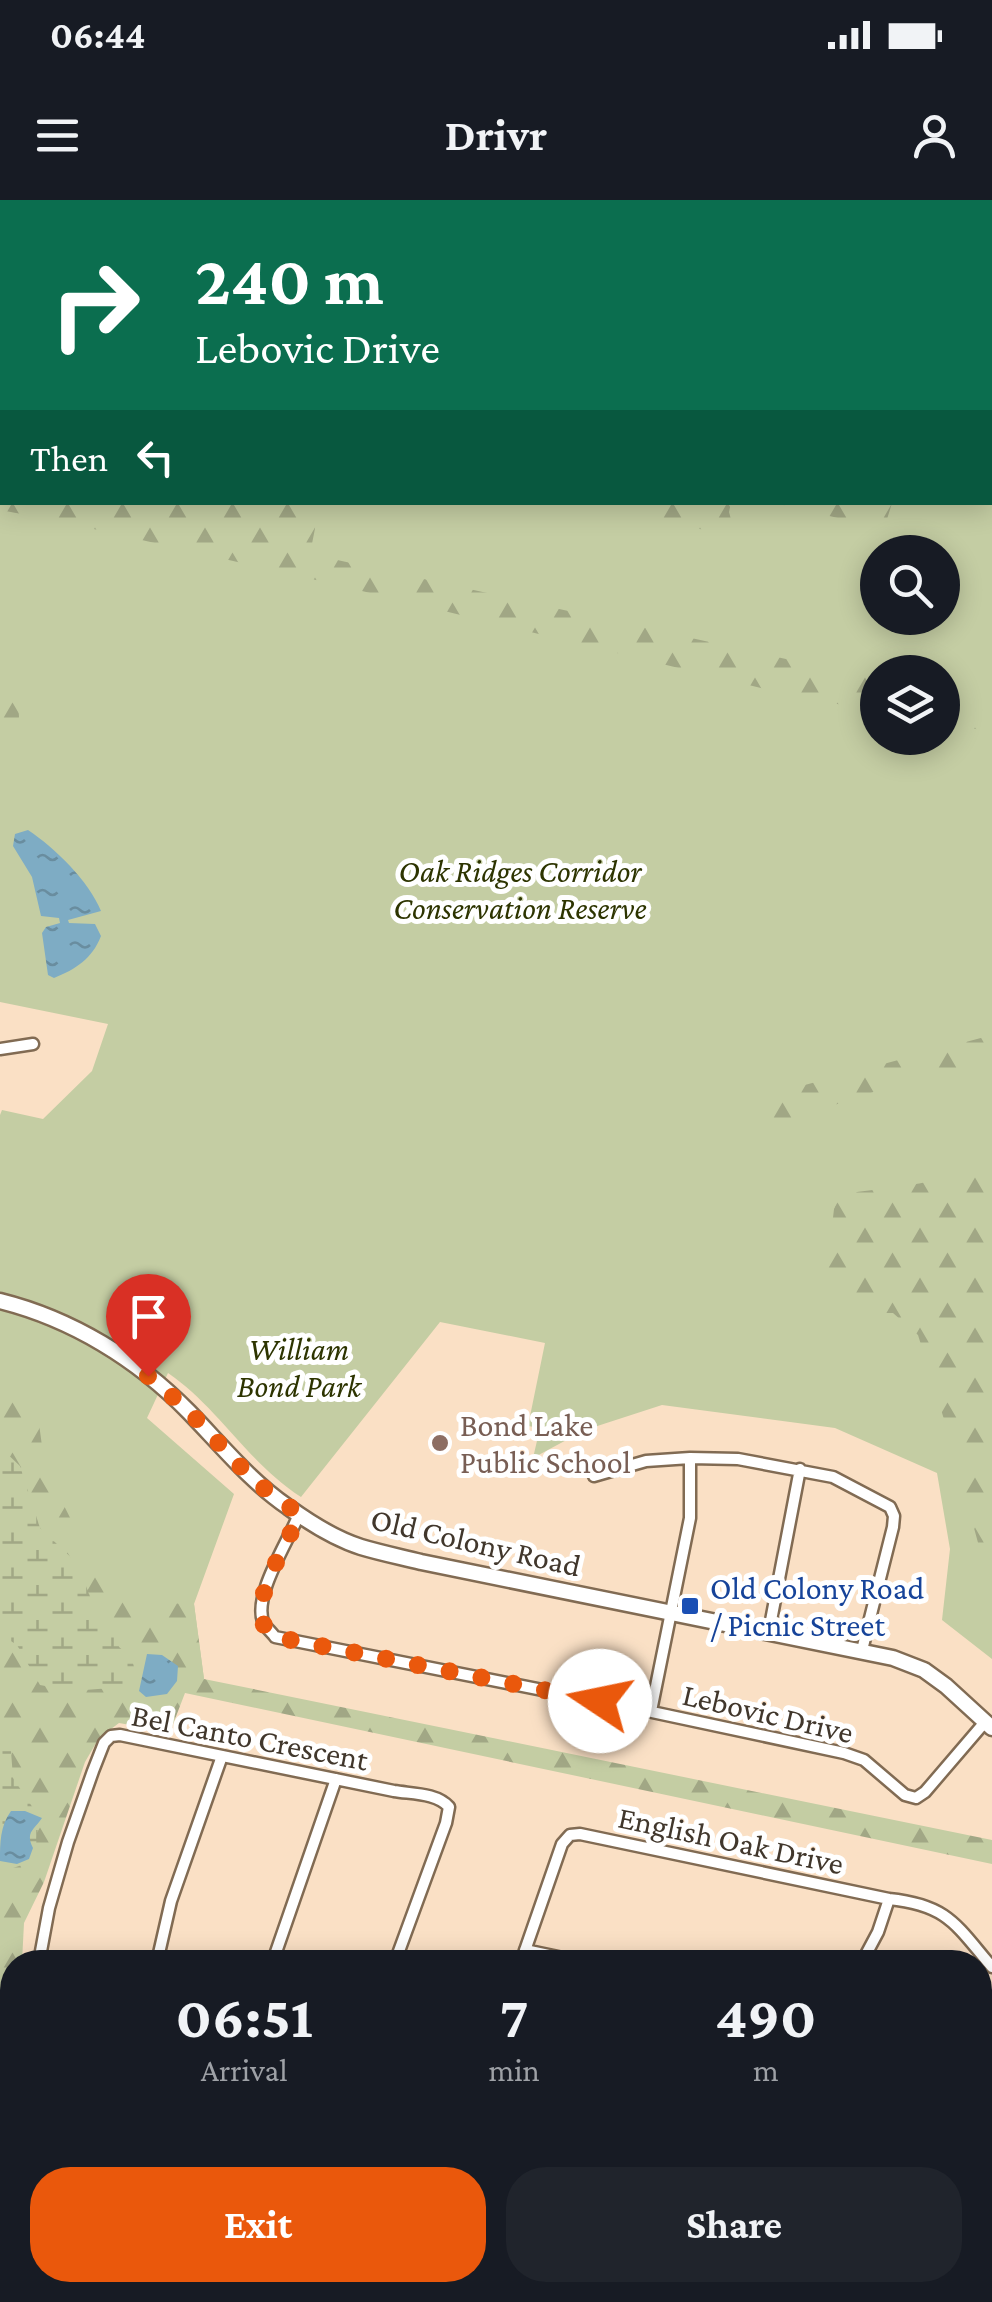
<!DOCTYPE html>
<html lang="en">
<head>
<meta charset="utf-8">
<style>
  :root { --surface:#171b24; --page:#20242c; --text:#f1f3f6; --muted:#9ea1a6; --accent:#ea580c }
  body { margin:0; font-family:"Crimson Pro",serif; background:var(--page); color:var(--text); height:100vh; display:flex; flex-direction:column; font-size:38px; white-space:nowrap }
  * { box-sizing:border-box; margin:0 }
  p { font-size:32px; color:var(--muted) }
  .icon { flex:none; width:55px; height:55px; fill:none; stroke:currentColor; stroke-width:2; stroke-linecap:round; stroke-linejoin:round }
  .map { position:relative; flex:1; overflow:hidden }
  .side { position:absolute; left:0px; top:1750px; width:992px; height:352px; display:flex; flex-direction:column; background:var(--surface); border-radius:40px 40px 0 0; box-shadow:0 5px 25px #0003 }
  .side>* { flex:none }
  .top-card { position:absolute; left:0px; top:0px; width:992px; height:305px; box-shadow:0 5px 25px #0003; background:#0b6e4f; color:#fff; overflow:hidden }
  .controls { position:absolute; left:860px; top:335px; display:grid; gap:20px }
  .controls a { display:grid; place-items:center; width:100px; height:100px; border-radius:50%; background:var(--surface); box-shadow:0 5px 25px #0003; font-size:50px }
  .pin { position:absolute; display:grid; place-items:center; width:85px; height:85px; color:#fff; margin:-102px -42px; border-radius:50% 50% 50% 0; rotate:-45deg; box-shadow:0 0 10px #0007 }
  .pin .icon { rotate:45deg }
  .me { position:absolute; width:110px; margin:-55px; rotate:281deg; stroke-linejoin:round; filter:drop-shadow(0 0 8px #0008) }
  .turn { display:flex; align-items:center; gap:35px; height:210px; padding:0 30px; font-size:45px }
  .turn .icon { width:130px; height:130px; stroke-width:2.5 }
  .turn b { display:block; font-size:70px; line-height:85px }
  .then { display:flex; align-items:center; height:95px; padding:0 30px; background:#0003; gap:20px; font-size:38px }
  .eta { display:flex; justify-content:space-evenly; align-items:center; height:170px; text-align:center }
  .eta b { font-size:60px; font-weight:700; line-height:70px }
  .primary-button { display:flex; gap:20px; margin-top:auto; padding:20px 30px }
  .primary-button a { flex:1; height:115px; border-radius:40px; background:var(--accent); color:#fff; font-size:40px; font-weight:700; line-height:115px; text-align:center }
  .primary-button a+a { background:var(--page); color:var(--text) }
  .status { display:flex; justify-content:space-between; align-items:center; height:70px; padding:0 50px; background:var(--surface); direction:ltr }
  .status svg { height:28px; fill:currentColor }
  header { display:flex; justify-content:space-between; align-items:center; height:130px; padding:0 30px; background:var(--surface); font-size:45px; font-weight:700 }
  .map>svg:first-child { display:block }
  .green { fill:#c4cda3; fill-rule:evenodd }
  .forest { fill:url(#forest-firs) }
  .wetland { fill:url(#wetland-marsh) }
  .water { fill:url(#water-ripples) }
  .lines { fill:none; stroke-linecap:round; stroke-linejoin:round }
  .street-casing { stroke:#816b53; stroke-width:15 }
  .secondary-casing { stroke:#816b53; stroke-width:19 }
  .street { stroke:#fff; stroke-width:10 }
  .secondary { stroke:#fff; stroke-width:14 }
  .route { stroke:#ea580c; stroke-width:18; stroke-dasharray:0 32.4 }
  .education-dot { fill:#8d6e63; stroke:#fff; stroke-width:4 }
  .transit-dot { fill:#1a4fb4; stroke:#fff; stroke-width:4 }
  .labels { text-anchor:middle; stroke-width:10; stroke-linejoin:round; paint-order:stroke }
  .park-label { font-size:32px; font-style:italic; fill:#2d3400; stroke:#fff }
  .education-label { font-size:32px; fill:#785e54; stroke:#fff; text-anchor:start }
  .street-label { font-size:32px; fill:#41372c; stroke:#fff }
  .transit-label { font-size:32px; fill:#164399; stroke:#fff; text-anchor:start }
</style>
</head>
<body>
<div class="status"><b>06:44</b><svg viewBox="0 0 49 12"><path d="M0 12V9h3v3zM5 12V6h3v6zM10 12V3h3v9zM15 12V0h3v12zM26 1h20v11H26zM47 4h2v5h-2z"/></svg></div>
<header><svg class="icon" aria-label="menu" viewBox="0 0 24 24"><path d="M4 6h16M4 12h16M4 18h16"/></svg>Drivr<svg class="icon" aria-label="person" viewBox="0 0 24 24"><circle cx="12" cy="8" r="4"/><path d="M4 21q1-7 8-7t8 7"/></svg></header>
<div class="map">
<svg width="992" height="2102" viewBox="0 0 992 2102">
  <defs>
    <pattern id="forest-firs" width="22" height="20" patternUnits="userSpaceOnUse" patternTransform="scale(2.5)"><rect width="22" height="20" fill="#c4cda3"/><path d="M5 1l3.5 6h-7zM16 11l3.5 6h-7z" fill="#a1a785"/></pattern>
    <pattern id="wetland-marsh" width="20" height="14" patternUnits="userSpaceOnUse" patternTransform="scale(2.5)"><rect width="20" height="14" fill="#c4cda3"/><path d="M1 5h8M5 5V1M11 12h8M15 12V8" fill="none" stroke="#a1a785"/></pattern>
    <pattern id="water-ripples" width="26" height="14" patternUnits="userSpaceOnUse" patternTransform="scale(2.5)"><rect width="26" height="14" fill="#7eacc4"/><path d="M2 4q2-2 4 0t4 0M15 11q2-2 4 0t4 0" fill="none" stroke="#698d9f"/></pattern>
  </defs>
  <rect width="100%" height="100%" fill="#fae0c5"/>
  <path class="green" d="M0,27H2V302H990V236H992V1459L942,1420L950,1349L937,1273L835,1228L662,1205L585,1230L533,1258L540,1228L528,1226L545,1143L440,1122L301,1297C248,1263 218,1207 168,1173L147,1218L234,1294L194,1404L204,1479L0,1456V915L2,910L43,919L92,871L108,824L0,802ZM878,352H942V418H878ZM878,472H942V538H878Z
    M992,1973V2102H976L977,2090H980V2069Z"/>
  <path class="forest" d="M0,0H992V294H990V2H2V31L0,30Z
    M2,139V302L320,303L310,354L877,479V511L798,497L325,382L59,321L0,310V154Z
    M647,303H731L729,312L736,338L656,318Z
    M775,303L892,302V303L884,329Z
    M0,478L17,484L19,517L14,536L0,537Z
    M943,493L992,504V532L943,523Z
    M992,835V867L971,874L940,870L810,913L795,926L762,914L786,890Z
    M992,953V1394L947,1229L918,1135L893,1113C865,1113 849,1107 824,1093L822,1076L829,1052L834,1009L839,995C891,985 950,988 992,953Z
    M15,1191L37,1209L45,1268L109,1395L124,1402L194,1404L204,1479L992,1640V1664L185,1493L170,1532L119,1523L99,1538L85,1562L44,1682L24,1723L22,1762H12V1793L5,1817L0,1818V1194Z"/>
  <path class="wetland" d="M0,1247L20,1266L40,1328L77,1363L98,1417L118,1440L119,1447L131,1457L135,1470L129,1479L130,1489L124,1487L72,1491L40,1485L17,1445L0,1434Z
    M0,1528H5L11,1551L13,1578L39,1617L35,1654L28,1663L7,1670L0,1669Z"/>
  <path class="water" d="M28,630C55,648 89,681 101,711L68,720L69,723L95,724L101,736C92,759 76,769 54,778L48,775L42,733L46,727L60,723L59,718L41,716L32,677L13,646L15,634Z
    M147,1454L162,1455L178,1466L177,1481L167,1494L146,1497L139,1491Z
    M11,1611H25L42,1618C34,1630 25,1632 33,1648L29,1659L17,1664L0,1661C0,1643 0,1626 11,1611Z"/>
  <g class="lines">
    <g class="street-casing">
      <path id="street" d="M0,849L33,844
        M594,1276L646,1261L690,1258L738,1259L833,1277L890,1307L894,1316L893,1327L862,1450
        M299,1314C289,1341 251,1397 264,1424C265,1426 274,1435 275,1437L638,1509L844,1553L864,1560L905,1595L916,1598L925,1592L985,1522
        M769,1431L800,1269
        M651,1511L690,1318V1258
        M525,1750L582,1762
        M39,1762L49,1708L68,1642L93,1571L104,1543L111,1536L120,1535L394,1591C412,1594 437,1593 449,1607L446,1623L395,1762
        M157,1762L171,1701L222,1556
        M276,1762L275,1755L336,1579
        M521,1762L562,1644L570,1635L580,1634L889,1699C948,1705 956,1725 992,1767
        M862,1762L878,1732L889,1699
        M980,1814L992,1804
        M0,1834L12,1837
        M0,2016L12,2019
        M350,2090L405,2102
        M817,2090L835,2102
        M160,2102L162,2090
        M897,2102L902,2090"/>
    </g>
    <g class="secondary-casing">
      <path id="secondary" d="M0,1101C72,1119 137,1159 189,1212C221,1245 250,1281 288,1307C310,1323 336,1339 361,1347C381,1353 401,1357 421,1362L893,1458L924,1470L946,1486L992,1528"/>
    </g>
    <use href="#street" class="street"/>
    <use href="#secondary" class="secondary"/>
  </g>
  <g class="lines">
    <path class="route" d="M148,1176L186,1208L253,1280L299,1314C290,1341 250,1398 264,1425C267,1430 272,1433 276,1437L600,1501"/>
  </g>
  <circle class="education-dot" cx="440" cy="1243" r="10"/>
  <rect class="transit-dot" x="680" y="1396" width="20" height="20" rx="5"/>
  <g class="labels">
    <g class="park-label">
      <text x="520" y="682">Oak Ridges Corridor<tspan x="520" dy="37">Conservation Reserve</tspan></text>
      <text x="299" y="1160">William<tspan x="299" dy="37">Bond Park</tspan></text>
    </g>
    <g class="education-label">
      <text x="460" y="1236">Bond Lake<tspan x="460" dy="37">Public School</tspan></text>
    </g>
    <g class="street-label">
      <text transform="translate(476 1342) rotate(13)" y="11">Old Colony Road</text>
      <text transform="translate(768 1513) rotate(13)" y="11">Lebovic Drive</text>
      <text transform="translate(250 1537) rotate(11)" y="11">Bel Canto Crescent</text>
      <text transform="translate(731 1640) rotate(12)" y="11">English Oak Drive</text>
    </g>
    <g class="transit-label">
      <text x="710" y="1399">Old Colony Road<tspan x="710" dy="37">/ Picnic Street</tspan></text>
    </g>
  </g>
</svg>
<div class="controls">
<a><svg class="icon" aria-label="search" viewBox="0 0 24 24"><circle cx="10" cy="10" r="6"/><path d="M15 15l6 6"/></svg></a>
<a><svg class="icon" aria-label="layers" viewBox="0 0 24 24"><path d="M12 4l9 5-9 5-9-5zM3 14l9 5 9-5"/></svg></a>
</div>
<div class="pin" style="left:148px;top:1176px;background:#d93025"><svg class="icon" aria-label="arrive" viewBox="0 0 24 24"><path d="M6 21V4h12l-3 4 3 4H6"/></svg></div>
<svg class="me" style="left:600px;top:1501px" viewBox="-20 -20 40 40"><circle r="19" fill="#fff"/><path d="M0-13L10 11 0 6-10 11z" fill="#ea580c"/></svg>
<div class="top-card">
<div class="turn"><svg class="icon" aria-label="right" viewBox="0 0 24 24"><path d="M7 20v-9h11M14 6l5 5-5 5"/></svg><div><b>240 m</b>Lebovic Drive</div></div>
<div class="then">Then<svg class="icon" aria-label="left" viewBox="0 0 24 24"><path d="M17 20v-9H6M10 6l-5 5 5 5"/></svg></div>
</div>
<section class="side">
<div class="eta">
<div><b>06:51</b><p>Arrival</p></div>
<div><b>7</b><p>min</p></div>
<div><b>490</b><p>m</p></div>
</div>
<div class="primary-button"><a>Exit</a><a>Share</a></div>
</section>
</div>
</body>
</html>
